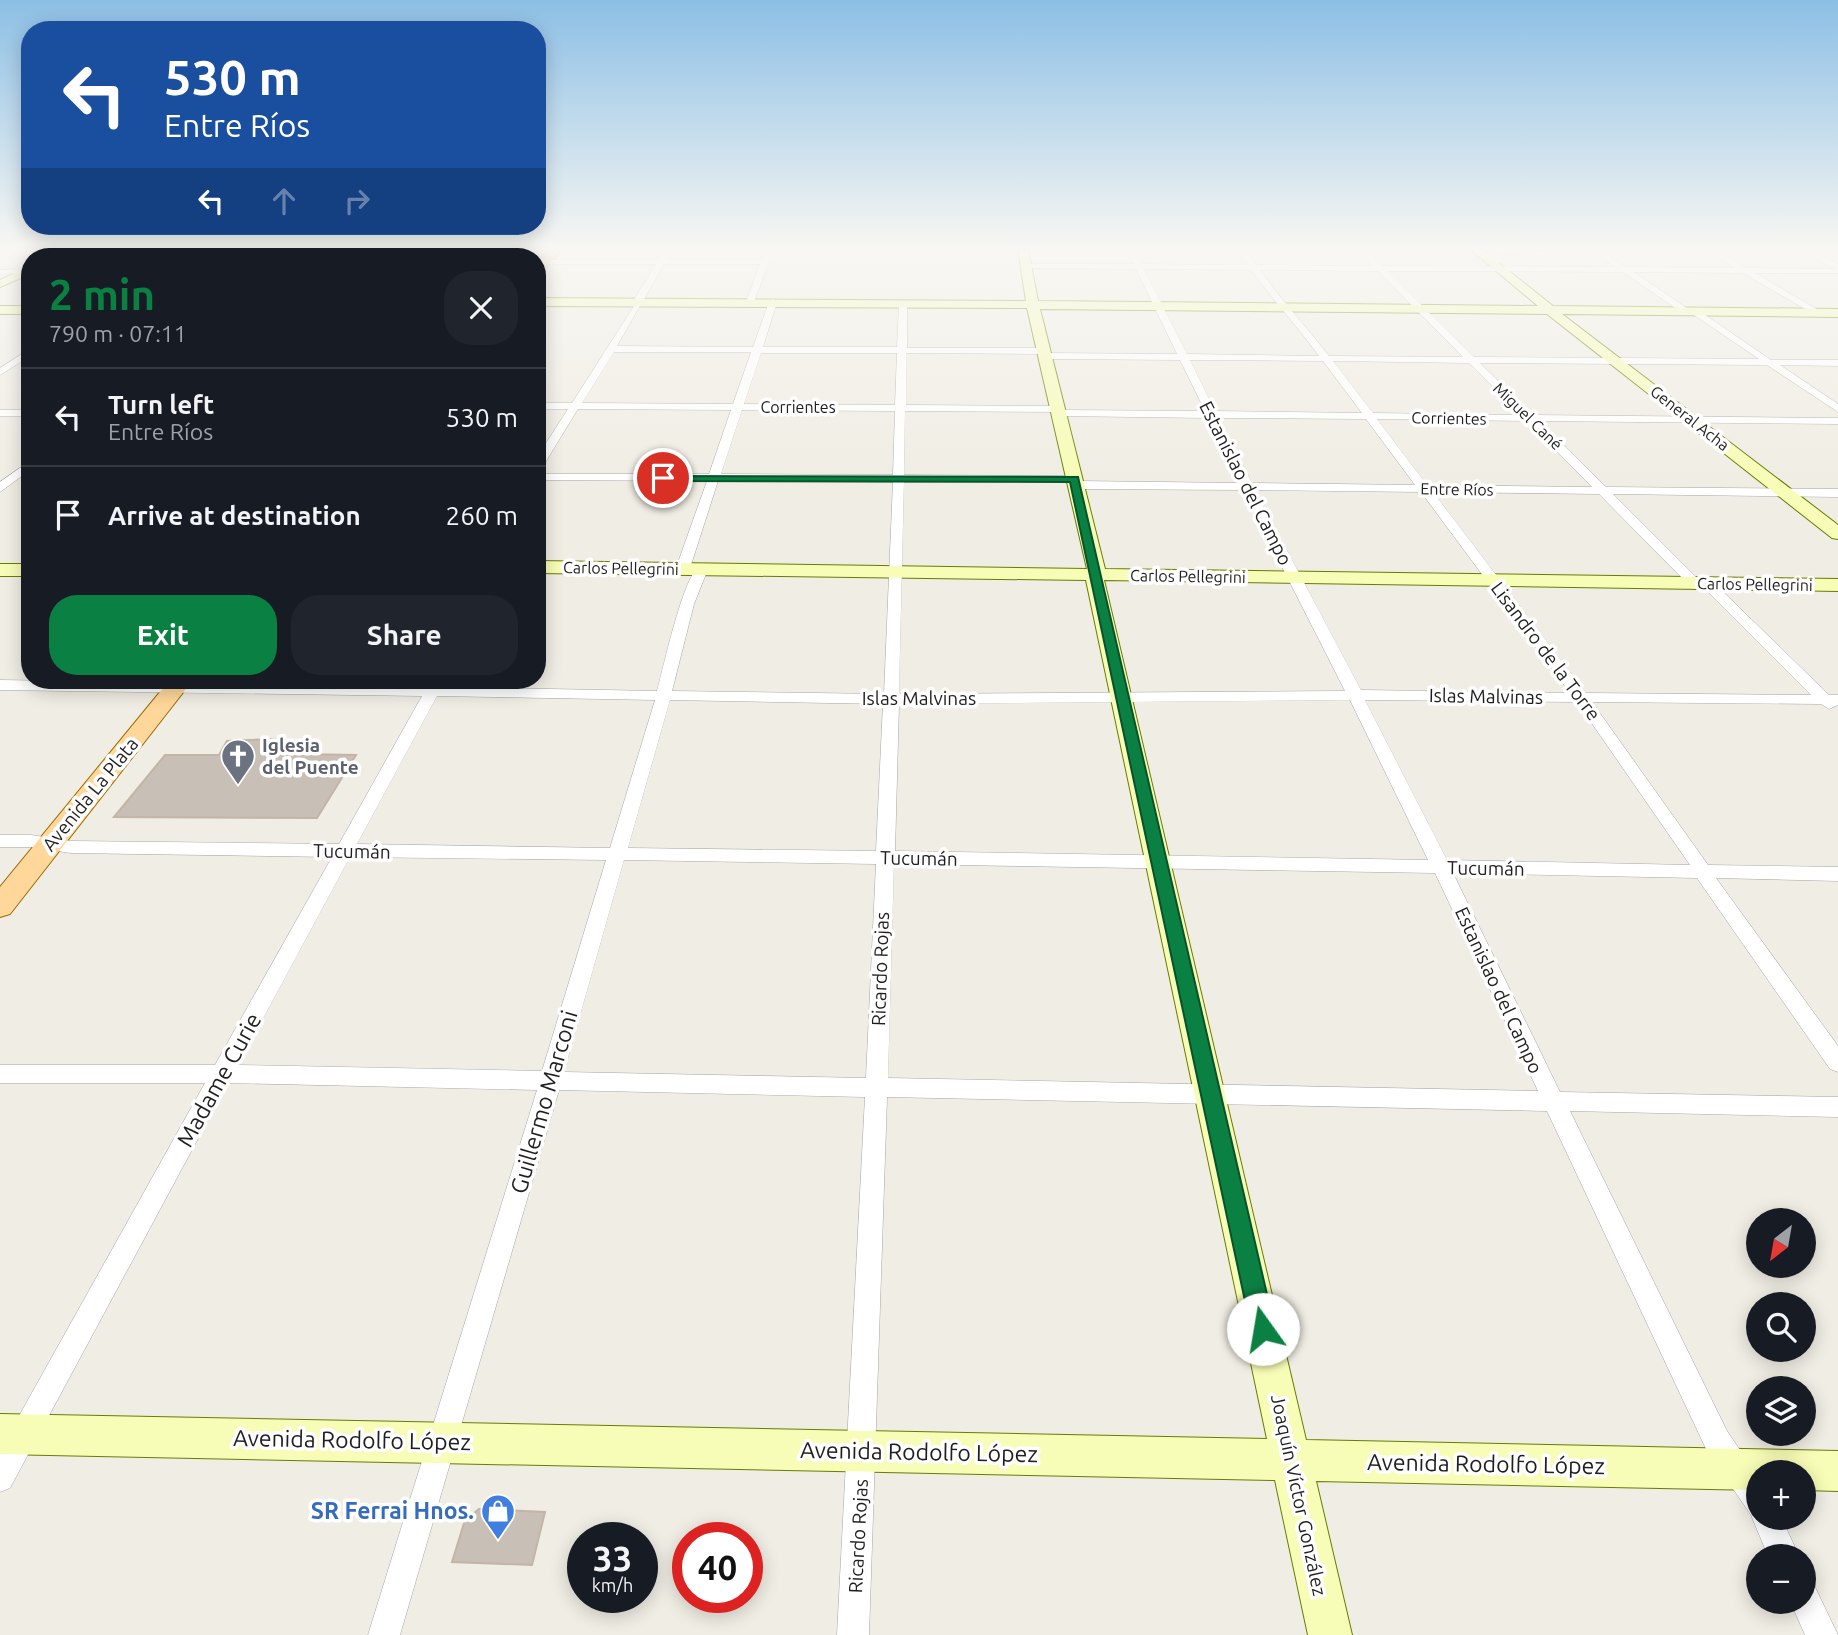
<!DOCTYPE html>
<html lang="en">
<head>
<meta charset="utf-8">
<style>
  :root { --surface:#171b24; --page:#20242c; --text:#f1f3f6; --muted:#9ea1a6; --line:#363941; --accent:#0b8043 }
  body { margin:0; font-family:Ubuntu,sans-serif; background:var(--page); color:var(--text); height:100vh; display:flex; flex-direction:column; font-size:26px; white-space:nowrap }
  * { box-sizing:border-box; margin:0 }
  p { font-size:23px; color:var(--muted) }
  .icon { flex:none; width:38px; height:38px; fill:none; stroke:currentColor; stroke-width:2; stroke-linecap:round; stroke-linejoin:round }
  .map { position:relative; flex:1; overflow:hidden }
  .sheet { position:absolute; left:21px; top:248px; width:525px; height:441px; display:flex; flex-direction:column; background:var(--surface); border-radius:28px; box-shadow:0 4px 18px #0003 }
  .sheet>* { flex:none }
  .top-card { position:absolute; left:21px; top:21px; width:525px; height:214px; border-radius:28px; box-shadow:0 4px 18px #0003; background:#1a4fa0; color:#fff; overflow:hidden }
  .needle { width:46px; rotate:211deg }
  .controls { position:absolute; left:1746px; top:1208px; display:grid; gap:14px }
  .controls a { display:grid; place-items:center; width:70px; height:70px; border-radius:50%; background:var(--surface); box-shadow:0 4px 18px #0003; font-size:35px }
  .speed { position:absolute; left:567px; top:1522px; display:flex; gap:14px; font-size:35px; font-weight:700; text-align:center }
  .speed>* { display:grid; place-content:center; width:91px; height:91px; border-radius:50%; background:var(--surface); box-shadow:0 4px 18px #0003; line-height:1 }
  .speed small { font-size:18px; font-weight:400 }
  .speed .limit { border:10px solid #d22; background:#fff; color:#111 }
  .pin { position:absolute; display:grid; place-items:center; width:60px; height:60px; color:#fff; margin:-30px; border:4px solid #fff; border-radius:50%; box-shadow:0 2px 7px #0007 }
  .me { position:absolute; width:77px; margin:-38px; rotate:347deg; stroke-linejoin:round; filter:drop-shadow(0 0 5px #0008) }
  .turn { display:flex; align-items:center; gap:24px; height:147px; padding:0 28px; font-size:32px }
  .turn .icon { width:91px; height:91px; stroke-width:2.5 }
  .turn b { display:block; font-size:49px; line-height:60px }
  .lanes { display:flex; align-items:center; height:66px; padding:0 28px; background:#0003; justify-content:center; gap:35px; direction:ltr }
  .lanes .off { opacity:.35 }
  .round { display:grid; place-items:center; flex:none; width:74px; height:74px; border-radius:28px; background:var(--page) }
  .summary { display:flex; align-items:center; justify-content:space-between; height:119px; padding:0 28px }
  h1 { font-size:42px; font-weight:700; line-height:52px; color:var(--accent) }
  .action { display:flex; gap:14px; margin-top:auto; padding:14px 28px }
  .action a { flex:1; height:80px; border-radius:28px; background:var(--accent); color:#fff; font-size:28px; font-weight:700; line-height:80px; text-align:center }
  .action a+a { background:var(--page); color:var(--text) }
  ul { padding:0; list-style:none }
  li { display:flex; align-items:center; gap:21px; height:98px; padding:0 28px; border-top:2px solid var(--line) }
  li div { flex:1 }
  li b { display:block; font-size:26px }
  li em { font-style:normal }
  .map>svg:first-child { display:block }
  .building { fill:#c8bfb7; stroke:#c3b4a6; stroke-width:2 }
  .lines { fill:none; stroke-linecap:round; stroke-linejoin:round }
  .street-casing { stroke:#a6a6a6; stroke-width:1 }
  .secondary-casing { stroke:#6a7c00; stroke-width:2 }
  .primary-casing { stroke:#9a6c00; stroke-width:2 }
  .street { fill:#fff; fill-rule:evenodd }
  .secondary { fill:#f7fcb6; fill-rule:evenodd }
  .primary { fill:#ffd79b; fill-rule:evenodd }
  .route { fill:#0b8043; stroke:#07532c; stroke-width:2 }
  .labels { text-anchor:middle; stroke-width:7; stroke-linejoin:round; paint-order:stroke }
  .far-street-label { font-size:16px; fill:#1f1f1f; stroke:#fff }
  .street-label { font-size:19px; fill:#1f1f1f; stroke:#fff }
  .worship-label { font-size:19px; font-weight:bold; fill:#5b616d; stroke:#fff; text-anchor:start }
  .near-street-label { font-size:23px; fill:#1f1f1f; stroke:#fff }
  .near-shop-label { font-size:23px; font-weight:bold; fill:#366cbe; stroke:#fff; text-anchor:end }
</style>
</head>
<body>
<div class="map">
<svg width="1838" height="1635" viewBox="0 0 1838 1635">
  <rect width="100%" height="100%" fill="#f0ede4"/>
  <path class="building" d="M270,739L304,743L297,754L356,755L317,818L114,817L165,755H219L227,741Z
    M479,1509L545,1512L532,1565L452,1562L465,1520Z"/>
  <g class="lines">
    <g class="street-casing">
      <path id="street" d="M189,249H198L184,257H175Z
        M303,249H312L300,257H291Z
        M416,249H424L415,257H406Z
        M440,249H448L439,257H430Z
        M665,249H673L666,260H762L766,249H774L754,302L750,305L746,302L760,264H664L617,346L753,347L769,302L773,299L777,302L763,347H897L899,304L903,301L907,304V348H1045L1050,351L1048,353L1177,354L1136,269L1027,268L1023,266L1027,264H1134L1126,249H1134L1142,264L1248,265L1237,249H1245L1256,265L1373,266L1357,249H1365L1382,266L1616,267L1590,249H1598L1626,267L1735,268L1704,249H1713L1746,268L1835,269L1798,249H1807L1838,264V273H1755L1820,311V315L1817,316L1743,273L1634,272L1691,311L1698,310L1771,360H1838V366L1780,365L1838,404V412L1767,365L1480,363L1533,415L1838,418V424L1539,421L1606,487L1838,489V497L1613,494L1701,582L1712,581L1829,695H1838V705L1829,709L1821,704L1592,702L1708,865L1838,867V881L1716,878L1838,1046V1072L1830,1069L1697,878L1453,873L1560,1092L1838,1097V1117L1570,1111L1727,1431L1759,1478V1517H1781L1799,1556H1768L1751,1515L1707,1451L1547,1111L887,1097L869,1635H837L865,1097L559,1090L400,1635H368L537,1090L228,1083L10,1488L0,1492V1450L205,1083H0V1065H215L332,857L71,853L31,847H0V835H31L71,841L339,844L422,696L0,690V680L427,687L431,681H441L442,687L657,691C663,670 684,571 701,565L708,569L694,604L672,691L884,694L893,482L718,481L690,568L683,572L676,568L707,481L537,480V474H709L731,410L578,409L543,466L537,469V457L568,409H537V403H572L634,306L635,298L656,264H537V260H659ZM1144,269L1251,270C1273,300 1297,326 1319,356L1187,354ZM1260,270L1378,271L1463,357L1329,356C1306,326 1281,300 1260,270ZM1387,271L1623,272L1684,314L1691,313L1759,359L1474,357ZM614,352H751L733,404L582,403ZM761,353H897L895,405L744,404ZM906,353L1044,354L1042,356L1047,359L1180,360L1205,411L1063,410L1058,406L906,405ZM1190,360L1323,361L1362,413L1215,411ZM1333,361L1469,363L1521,415L1373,413ZM742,410L895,411L893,475L721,474ZM905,411L1055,412L1060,416L1208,418L1240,483L1078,481L1080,479L1074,476L904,475ZM1219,418L1366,419L1415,485L1252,483ZM1377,419L1527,421L1592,487L1427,485ZM904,482H1072L1070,485L1076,489L1243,490L1345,691L899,694ZM1255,490L1421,492L1570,693L1361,690ZM1433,492L1599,494L1690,586L1701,585L1811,695L1586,693ZM437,696L655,700L610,848L357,844ZM670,700L883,704L876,851L628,848ZM1350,700L1428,860L895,851L899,704ZM1365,700L1577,702L1690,865L1447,860ZM350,857L606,860L542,1071L238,1065ZM624,860L876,864L866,1078L564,1072ZM894,864L1435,873L1538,1091L888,1078Z
        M1490,250L1544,251L1548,253L1544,255L1498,254L1504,263L1487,261L1493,259L1486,252Z
        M30,269V273L0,274V270Z
        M30,349V356L0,375V368Z
        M0,410H30V416H0Z
        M30,461V470L0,492V482Z
        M1804,1583L1815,1587L1838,1635H1805L1790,1601H1804Z"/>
    </g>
    <g class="secondary-casing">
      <path id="secondary" d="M63,249H76L61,257H48Z
        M1018,249H1028L1038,301L1538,306L1470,249H1481L1553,306L1838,309V317L1562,314L1838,525V539L1832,538L1547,314L1040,309L1105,569L1838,579V591L1104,580L1306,1440L1838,1451V1491L1804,1490V1472H1759V1490L1316,1481L1352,1635H1308L1275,1480L0,1454V1414L1267,1439L1086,580L537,573V561L1087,569L1027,308L537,306V298L1026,301Z
        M30,266V274L0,287V280Z
        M0,306H30V314H0Z
        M0,564H30V576H0Z"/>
    </g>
    <g class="primary-casing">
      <path id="primary" d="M550,249H562L541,273L537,274V263Z
        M169,681H192L10,914L0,917V887Z"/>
    </g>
    <use href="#street" class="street"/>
    <use href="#secondary" class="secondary"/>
    <use href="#primary" class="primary"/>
  </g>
  <linearGradient id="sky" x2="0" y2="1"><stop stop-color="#8cbfe5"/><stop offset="0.52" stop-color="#f8f7f3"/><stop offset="1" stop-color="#f8f7f3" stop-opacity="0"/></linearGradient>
  <rect width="1838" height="477" fill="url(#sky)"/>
  <path class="route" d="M660,476L1078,477L1275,1329L1271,1337L1263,1341L1254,1337L1251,1329L1070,482L663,481L660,480Z"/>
  <defs>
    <g id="church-pin" transform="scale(1.75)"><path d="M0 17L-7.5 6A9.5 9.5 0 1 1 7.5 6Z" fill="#6b7280" stroke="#fff"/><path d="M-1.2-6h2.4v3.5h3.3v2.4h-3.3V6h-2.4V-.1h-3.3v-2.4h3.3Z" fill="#fff"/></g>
    <g id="shop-pin" transform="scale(1.75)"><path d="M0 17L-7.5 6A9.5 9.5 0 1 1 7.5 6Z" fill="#3f7fe0" stroke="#fff"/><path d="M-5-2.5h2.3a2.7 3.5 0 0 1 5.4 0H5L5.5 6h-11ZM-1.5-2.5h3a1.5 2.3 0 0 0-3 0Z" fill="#fff"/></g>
  </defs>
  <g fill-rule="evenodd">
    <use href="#church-pin" x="238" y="756"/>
    <use href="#shop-pin" x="498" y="1511"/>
  </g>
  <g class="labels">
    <g class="far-street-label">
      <text x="798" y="413">Corrientes</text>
      <text transform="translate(1528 416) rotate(44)" y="6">Miguel Cané</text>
      <text transform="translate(1449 418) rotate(1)" y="6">Corrientes</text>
      <text transform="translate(1690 418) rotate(38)" y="6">General Acha</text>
      <text transform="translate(1457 489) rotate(1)" y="6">Entre Ríos</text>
      <text transform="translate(621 568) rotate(1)" y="6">Carlos Pellegrini</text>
      <text transform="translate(1188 576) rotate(1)" y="6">Carlos Pellegrini</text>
      <text transform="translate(1755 584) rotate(1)" y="6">Carlos Pellegrini</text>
    </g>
    <g class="street-label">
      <text transform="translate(1246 483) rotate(63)" y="7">Estanislao del Campo</text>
      <text transform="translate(1546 651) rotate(53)" y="7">Lisandro de la Torre</text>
      <text transform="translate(1486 696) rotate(1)" y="7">Islas Malvinas</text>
      <text x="919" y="705">Islas Malvinas</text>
      <text transform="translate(90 794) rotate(-51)" y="7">Avenida La Plata</text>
      <text transform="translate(352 851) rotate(1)" y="7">Tucumán</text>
      <text transform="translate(919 858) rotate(1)" y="7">Tucumán</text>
      <text transform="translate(1486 868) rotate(1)" y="7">Tucumán</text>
      <text transform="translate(880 969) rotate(-88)" y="7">Ricardo Rojas</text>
      <text transform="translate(1499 990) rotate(65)" y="7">Estanislao del Campo</text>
      <text transform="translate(1299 1495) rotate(78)" y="7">Joaquín Víctor González</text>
      <text transform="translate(858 1536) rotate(-87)" y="7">Ricardo Rojas</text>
    </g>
    <g class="worship-label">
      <text x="262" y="752">Iglesia<tspan x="262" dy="22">del Puente</tspan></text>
    </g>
    <g class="near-street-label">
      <text transform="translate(219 1080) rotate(-61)" y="8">Madame Curie</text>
      <text transform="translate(544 1102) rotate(-74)" y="8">Guillermo Marconi</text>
      <text transform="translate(352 1440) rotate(1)" y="8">Avenida Rodolfo López</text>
      <text transform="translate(919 1452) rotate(1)" y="8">Avenida Rodolfo López</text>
      <text transform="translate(1486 1464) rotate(1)" y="8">Avenida Rodolfo López</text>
    </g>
    <g class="near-shop-label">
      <text x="474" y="1519">SR Ferrai Hnos.</text>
    </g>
  </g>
</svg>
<div class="controls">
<a><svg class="needle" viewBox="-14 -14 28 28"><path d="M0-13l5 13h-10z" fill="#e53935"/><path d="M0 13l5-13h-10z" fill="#9ea1a6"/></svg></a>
<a><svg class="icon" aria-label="search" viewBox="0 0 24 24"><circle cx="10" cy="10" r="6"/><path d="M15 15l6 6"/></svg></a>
<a><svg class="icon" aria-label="layers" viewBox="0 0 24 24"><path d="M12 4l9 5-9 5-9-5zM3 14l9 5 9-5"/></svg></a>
<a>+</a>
<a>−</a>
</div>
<div class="speed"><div>33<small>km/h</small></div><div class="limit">40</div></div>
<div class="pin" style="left:663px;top:478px;background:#d93025"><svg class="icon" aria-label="arrive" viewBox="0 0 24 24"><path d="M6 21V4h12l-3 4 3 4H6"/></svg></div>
<svg class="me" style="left:1263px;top:1329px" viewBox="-20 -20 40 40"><circle r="19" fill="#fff"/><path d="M0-13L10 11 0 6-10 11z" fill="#0b8043"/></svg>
<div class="top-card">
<div class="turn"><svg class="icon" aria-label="left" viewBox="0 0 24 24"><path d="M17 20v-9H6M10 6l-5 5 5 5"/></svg><div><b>530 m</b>Entre Ríos</div></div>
<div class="lanes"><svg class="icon" aria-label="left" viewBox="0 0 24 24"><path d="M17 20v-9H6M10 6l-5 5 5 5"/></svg><svg class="icon off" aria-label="ahead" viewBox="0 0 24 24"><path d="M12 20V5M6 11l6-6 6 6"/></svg><svg class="icon off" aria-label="right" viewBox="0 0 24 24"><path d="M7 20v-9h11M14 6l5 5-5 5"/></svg></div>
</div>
<section class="sheet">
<div class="summary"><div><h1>2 min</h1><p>790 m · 07:11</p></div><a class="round"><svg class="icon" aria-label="close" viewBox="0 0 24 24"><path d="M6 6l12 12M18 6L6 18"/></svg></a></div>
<ul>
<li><svg class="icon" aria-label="left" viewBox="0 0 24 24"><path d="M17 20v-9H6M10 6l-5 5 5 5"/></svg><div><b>Turn left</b><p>Entre Ríos</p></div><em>530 m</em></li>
<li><svg class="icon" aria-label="arrive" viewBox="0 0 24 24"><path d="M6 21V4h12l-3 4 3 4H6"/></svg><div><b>Arrive at destination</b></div><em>260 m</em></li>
</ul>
<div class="action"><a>Exit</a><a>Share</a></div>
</section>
</div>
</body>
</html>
